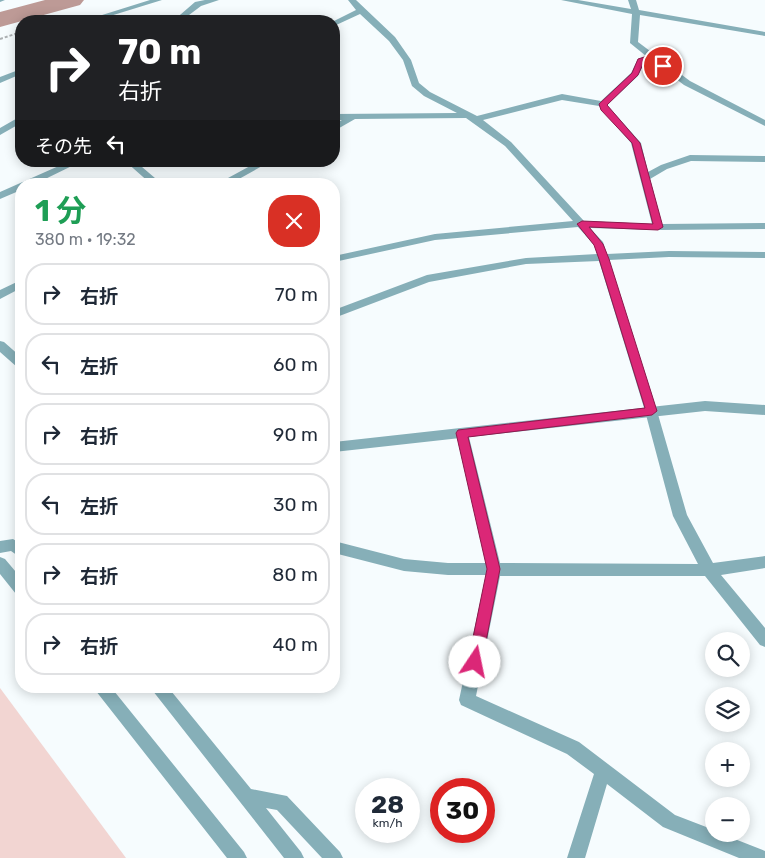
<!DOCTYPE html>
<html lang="ja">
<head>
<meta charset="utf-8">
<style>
  :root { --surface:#fff; --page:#f6f6f7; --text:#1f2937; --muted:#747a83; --line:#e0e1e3 }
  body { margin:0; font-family:Rubik,"Noto Sans JP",sans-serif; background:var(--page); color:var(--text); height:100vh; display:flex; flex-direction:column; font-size:19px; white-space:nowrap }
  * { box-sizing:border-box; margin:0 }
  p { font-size:16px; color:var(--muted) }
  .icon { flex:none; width:28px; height:28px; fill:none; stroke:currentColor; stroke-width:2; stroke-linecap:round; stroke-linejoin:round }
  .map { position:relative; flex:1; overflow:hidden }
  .panel { position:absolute; left:15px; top:178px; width:325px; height:515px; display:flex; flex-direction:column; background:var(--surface); border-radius:20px; box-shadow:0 2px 12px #0003 }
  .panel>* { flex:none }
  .top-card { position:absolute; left:15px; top:15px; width:325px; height:152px; border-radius:20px; box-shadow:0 2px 12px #0003; background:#202124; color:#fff; overflow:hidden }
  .tools { position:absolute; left:705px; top:632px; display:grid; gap:10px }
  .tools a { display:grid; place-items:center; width:45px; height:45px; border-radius:50%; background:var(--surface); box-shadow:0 2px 12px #0003; font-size:25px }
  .speed { position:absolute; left:355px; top:778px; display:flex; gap:10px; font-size:25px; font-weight:700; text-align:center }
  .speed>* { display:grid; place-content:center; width:65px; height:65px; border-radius:50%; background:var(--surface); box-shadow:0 2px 12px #0003; line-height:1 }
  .speed small { font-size:12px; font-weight:400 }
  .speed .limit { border:8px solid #d22; background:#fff; color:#111 }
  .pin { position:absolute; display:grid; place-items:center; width:42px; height:42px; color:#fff; margin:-21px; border:2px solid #fff; border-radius:50%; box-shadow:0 1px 5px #0007 }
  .me { position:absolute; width:55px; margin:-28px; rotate:11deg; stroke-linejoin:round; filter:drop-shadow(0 0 4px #0008) }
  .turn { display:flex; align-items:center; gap:18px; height:105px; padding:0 20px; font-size:22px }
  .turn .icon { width:65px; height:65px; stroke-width:2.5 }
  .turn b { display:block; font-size:35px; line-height:42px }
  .then { display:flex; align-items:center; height:48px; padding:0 20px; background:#0003; gap:10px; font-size:19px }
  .round { display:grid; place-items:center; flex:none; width:52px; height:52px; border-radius:20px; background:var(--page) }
  .head { display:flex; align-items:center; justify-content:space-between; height:85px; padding:0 20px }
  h1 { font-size:30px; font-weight:700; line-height:38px; color:#1e9e55 }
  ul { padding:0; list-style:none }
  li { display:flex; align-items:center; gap:15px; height:62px; margin:0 10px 8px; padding:0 10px; border:2px solid var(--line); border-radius:20px }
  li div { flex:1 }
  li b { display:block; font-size:19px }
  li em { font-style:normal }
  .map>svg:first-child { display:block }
  .green { fill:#f2d5d2 }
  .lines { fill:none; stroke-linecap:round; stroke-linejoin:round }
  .river { fill:#bd9a96; fill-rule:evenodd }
  .path { stroke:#acb0b2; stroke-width:2; stroke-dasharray:3 2; stroke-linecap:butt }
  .minor { fill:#86afb8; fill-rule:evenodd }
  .tertiary { fill:#86afb8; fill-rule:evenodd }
  .route { fill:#db2777; stroke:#8e194d }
</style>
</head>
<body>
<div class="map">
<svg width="765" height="858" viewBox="0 0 765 858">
  <rect width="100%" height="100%" fill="#f6fcfe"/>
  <path class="green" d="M0,688L126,858H0Z"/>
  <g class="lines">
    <path class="river" d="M45,0H84L80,5L0,27V12Z"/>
    <path class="path" d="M60,21L73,17
      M0,39L21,32"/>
    <path class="minor" d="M0,0H5L0,2Z
      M150,0H162L94,21H83Z
      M205,0H219L201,6L181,21H173L195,2Z
      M348,0H356L395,37L411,60L419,83L430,92L477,116L562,94L601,101L631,73L638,59L646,56L630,43L632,14L561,0H578L631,9L628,0H636L639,10L765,32V36L640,15L638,42L690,81L765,120V126L684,85L651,60L644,63L638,76L607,105L641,143L648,172L661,165L690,155L765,156V162L691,161L667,169L650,179L662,224L765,223V229L658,230L590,228L603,242L607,254L669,251L765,252V258L669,257L609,260L657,411L687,515L713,563L765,556V568L721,575L765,628V647L760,645L705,576H500L476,696L579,742L675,815L714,830V834H722L765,851V858H739L663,827L607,784L585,858H567L594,774L567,754L461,705L459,700L486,575H448L404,571L334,553V541L404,559L448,563H486L456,433L458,429H466L468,433L500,563L698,564L673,516L645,411L599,261L526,264L429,282L334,318V310L427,275L526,258L597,254L594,245L578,227L435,240L334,262V256L435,234L573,221L505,146L466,118L355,119L334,131V124L342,120H334V114L457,113L424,96L412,86L403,60L389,41L360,14L334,26V21L356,10ZM562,100L599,106L631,143L652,224L584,221L511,142L483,120Z
      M21,69V74L0,83V77Z
      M21,116V123L0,135V128Z
      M70,161H82L35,184H21V190L0,199V192Z
      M125,161H135L162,184H151Z
      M259,161H271L230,184H217Z
      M21,280V288L0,299V290Z
      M13,539L21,544V558L11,551L0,553V541Z
      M0,557L5,559L21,578V595L16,594L0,574Z
      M92,686H110L244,852L247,858H227Z
      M149,686H167L251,789L287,796L340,852L343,858H322L277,810L266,808L301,852L304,858H284Z"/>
    <path class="tertiary" d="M0,341L4,342L21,357V368L17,367L0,352Z
      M705,401L765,405V415L705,411L334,452V442Z"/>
  </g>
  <path class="route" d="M651,55L666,64V67H660L650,60L644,62L638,75L607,105L640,143L663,227L658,230L589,227L603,244L609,259L657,411L652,415L468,437L500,569L482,662L480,667L475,669L470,667L468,662L487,569L456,433L458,430L645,408L599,259L594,245L577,224L582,221L653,224L632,143L601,110L599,104L632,73L638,59Z"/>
</svg>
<div class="tools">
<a><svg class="icon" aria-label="search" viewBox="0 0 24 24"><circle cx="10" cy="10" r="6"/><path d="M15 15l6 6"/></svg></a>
<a><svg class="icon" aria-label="layers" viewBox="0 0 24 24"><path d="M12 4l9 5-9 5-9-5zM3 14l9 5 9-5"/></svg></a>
<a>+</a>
<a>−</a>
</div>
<div class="speed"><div>28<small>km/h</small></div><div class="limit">30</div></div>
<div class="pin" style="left:663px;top:66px;background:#d93025"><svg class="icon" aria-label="arrive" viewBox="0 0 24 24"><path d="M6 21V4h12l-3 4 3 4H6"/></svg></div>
<svg class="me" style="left:475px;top:662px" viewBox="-20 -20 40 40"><circle r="19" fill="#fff"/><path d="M0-13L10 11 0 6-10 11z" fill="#db2777"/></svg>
<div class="top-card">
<div class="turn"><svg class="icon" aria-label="right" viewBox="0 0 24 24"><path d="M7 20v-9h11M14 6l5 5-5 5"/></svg><div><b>70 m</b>右折</div></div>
<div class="then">その先<svg class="icon" aria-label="left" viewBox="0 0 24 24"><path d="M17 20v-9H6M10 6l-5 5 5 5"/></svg></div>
</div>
<section class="panel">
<div class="head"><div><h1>1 分</h1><p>380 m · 19:32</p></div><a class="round" style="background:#d93025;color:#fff"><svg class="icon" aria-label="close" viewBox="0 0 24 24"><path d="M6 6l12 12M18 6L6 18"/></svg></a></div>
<ul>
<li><svg class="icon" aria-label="right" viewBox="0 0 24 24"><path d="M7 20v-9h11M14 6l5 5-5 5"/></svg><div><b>右折</b></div><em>70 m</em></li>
<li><svg class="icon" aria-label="left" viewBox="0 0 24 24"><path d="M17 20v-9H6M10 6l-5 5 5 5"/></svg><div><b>左折</b></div><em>60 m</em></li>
<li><svg class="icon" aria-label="right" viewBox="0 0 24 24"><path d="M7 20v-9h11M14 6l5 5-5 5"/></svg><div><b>右折</b></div><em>90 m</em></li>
<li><svg class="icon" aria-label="left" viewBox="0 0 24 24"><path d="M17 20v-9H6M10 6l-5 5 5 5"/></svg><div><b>左折</b></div><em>30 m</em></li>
<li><svg class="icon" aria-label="right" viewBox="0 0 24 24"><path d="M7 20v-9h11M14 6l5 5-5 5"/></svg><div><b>右折</b></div><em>80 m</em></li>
<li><svg class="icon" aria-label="right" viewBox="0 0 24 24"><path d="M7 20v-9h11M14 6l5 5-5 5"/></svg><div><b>右折</b></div><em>40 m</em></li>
</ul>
</section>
</div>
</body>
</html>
